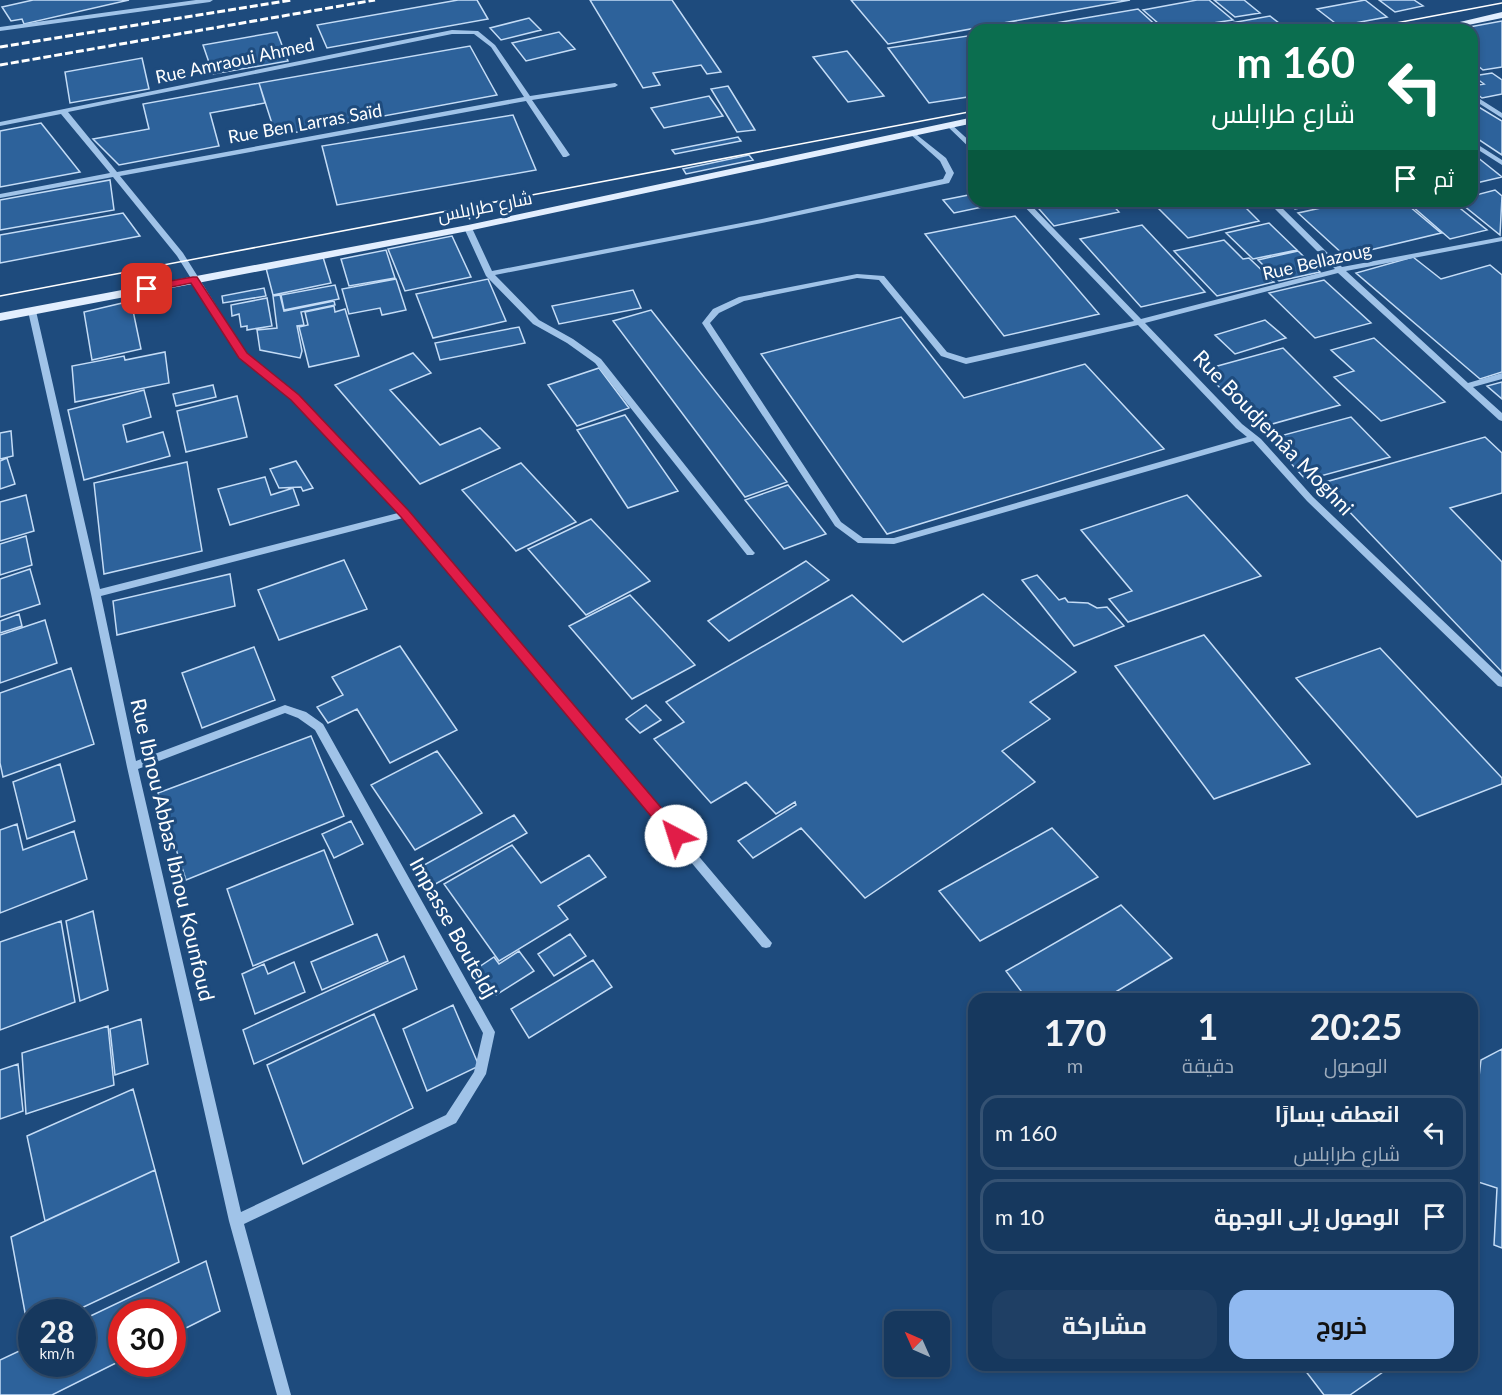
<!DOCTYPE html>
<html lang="ar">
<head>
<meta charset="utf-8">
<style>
  :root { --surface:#16385e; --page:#1f3f64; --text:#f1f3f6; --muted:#9eacbc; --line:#355273; --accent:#90b9f0 }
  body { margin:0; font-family:Lato,Cairo,sans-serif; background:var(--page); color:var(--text); direction:rtl; height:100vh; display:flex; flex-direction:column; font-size:22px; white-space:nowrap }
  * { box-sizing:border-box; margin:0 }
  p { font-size:20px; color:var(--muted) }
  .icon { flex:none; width:33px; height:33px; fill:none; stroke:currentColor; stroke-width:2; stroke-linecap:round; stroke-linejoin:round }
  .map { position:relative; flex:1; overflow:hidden; direction:ltr }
  .sheet { position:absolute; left:968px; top:993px; width:510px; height:378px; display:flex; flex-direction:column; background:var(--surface); border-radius:18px; box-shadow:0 3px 9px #0003,0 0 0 2px var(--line); direction:rtl }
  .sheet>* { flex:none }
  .guide { position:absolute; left:968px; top:24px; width:510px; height:183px; border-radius:18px; box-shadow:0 3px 9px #0003,0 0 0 2px var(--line); direction:rtl; background:#0b6e4f; color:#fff; overflow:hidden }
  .needle { width:39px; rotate:315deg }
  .buttons { position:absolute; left:884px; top:1311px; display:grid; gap:12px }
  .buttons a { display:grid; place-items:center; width:66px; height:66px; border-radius:12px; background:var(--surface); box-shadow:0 3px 9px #0003,0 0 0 2px var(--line); font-size:30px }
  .speed { position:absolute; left:18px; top:1299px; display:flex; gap:12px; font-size:30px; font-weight:700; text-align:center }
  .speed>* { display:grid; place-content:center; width:78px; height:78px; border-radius:50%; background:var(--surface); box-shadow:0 3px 9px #0003,0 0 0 2px var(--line); line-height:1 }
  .speed small { font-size:15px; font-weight:400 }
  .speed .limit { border:9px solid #d22; background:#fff; color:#111 }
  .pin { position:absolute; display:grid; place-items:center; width:51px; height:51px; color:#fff; margin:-26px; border-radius:12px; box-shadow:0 3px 9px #0006 }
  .me { position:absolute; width:66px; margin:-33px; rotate:320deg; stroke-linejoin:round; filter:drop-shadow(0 0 4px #0008) }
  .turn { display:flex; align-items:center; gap:21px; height:126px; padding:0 24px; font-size:27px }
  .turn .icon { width:78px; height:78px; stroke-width:2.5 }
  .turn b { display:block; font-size:42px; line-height:51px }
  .then { display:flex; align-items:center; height:57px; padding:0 24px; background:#0003; gap:12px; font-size:22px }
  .eta { display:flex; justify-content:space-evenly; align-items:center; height:102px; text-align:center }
  .eta b { font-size:36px; font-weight:700; line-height:42px }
  .cta { display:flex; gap:12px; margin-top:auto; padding:12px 24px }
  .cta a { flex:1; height:69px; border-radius:18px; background:var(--accent); color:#111; font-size:24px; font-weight:700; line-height:69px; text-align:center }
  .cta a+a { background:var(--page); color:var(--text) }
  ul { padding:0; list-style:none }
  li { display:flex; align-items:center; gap:18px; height:75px; margin:0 12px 9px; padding:0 12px; border:3px solid var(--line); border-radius:18px }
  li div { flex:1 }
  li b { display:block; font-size:22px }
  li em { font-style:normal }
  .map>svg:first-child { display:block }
  .building { fill:#2d629b; stroke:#c4dcf6; stroke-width:1.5 }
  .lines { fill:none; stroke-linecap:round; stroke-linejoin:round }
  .minor { fill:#a0c3e8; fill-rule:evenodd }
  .major { fill:#e2eefe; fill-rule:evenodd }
  .tram { stroke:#fff; stroke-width:1.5 }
  .rail { stroke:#fff; stroke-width:3; stroke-dasharray:8 3; stroke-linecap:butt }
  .route { fill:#e11d48; stroke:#92132f; stroke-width:1.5 }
  .labels { text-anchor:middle; stroke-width:6; stroke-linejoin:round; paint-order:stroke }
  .far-street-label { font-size:18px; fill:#fff; stroke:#1e4b7d }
  .street-label { font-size:21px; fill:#fff; stroke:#1e4b7d }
</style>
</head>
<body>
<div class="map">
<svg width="1502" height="1395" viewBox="0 0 1502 1395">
  <rect width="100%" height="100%" fill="#1e4b7d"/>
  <path class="building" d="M33,0H129L24,24L22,19L11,21L2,7Z
    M458,0H477L488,19L327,48L317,25Z
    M590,0H672L721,72L707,74L701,65L653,73L660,85L643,88Z
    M851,0H1130L888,44Z
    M1197,0H1209L1233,20L1166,30L1143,10Z
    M1214,0H1244L1260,13L1235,17Z
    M1365,0L1387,17L1339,26L1317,9Z
    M1379,0H1414L1423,6L1395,12Z
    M1138,9L1161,30H1042L1038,26Z
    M1270,16L1288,30H1192Z
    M529,18L541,30L501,40L490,28Z
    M1502,21V67L1483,70L1472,61V30H1453Z
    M277,32L288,61L213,74L203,45Z
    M559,32L575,49L526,61L512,43Z
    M974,35V96L929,103L888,48Z
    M470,46L497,95L276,136L259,83Z
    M847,51L884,96L848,102L813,57Z
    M142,58L149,89L70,103L65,72Z
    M1492,73L1502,80V94L1482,98L1472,90V86L1484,84L1473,76Z
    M259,83L265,103L210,113L219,146L119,165L93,139L149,129L143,104Z
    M728,86L755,130L737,132L711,89Z
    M709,96L723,116L664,128L651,108Z
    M1472,103L1502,121V155L1472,135Z
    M513,115L536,170L337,205L322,146Z
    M41,123L80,172L0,187V131Z
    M738,137L741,141L675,154L672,150Z
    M1472,153L1502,177L1472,184Z
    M749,155L753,160L686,174L683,169Z
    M110,180L114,210L0,230V200Z
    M1495,190L1502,196L1500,235L1458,201H1472V196Z
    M974,194V201H983L987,206L954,213L943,200Z
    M1032,201H1109L1119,212L1054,226Z
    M1151,201H1239L1259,221L1188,238Z
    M1286,201H1335L1295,209Z
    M1353,201H1403L1441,233L1345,256L1298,213Z
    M1436,201H1451L1487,230L1450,239L1412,206Z
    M123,213L140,236L0,263V235Z
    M1015,216L1099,314L1004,336L925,234Z
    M1269,223L1297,250L1253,259L1226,233Z
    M1142,225L1205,292L1141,307L1080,239Z
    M452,236L471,277L405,291L388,249Z
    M1224,240L1243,259L1249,258L1274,282L1217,296L1174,251Z
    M386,250L395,278L349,286L341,259Z
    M1298,251L1320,272L1279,281L1258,260Z
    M323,257L331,283L273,295L266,268Z
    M1413,257L1441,279L1490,265L1502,275V372L1480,379L1356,273Z
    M396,279L406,310L382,315L380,308L349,314L342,289Z
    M488,279L506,321L433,338L416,294Z
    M1324,280L1371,323L1315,338L1269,293Z
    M335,285L339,299L284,310L281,295Z
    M264,288L266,296L223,303L222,296Z
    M633,290L641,308L559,324L552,306Z
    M280,295L284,311L334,301L335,305L301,312L304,325L297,326L302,351L300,358L260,350L257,330L277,328L273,296Z
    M267,298L272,326L247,330V326L241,327L239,314L232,316L231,305Z
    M131,301L141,349L92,360L84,312Z
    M334,306L335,312L345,309L359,356L309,367L299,327L308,325L305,312Z
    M651,310L787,482L745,497L613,321Z
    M901,317L964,398L1085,364L1164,449L887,534L761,354Z
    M1265,320L1286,338L1235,354L1215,335Z
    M519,327L525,343L440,360L435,343Z
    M1374,338L1445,402L1381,421L1334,377L1354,371L1331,350Z
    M1283,348L1340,405L1258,428L1203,370Z
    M165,352L169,383L75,402L72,366L124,356L125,360Z
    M413,353L431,373L390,390L440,445L480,428L500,448L420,484L335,385Z
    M599,368L629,408L577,426L548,385Z
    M1502,382V399L1487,386Z
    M213,385L216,397L176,406L173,394Z
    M144,390L151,417L123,425L127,442L163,432L170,456L84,480L68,410Z
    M237,396L247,437L186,452L177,411Z
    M625,415L678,491L628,508L577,430Z
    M1351,417L1390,457L1306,480L1269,439Z
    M11,431L13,456L0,459V433Z
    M1485,437L1502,453V493L1450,508L1502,562V672L1322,483Z
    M7,458L15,484L0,489V461Z
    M296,461L313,488L303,491L301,487L279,488L270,469Z
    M187,462L202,551L104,574L94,483Z
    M521,463L576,522L516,551L462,490Z
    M265,477L271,495L293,488L299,505L230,525L218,489Z
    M788,485L826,534L784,549L745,500Z
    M26,495L34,531L0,541V502Z
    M1187,495L1261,576L1128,622L1109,599L1132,591L1081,530Z
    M591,519L650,581L586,615L528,549Z
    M26,536L32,565L0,575V544Z
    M344,560L367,609L279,640L258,590Z
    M806,561L829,580L729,641L708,621Z
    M30,569L40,604L0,617V579Z
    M230,574L235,606L117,635L113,601Z
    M1037,575L1059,600L1065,598L1068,602L1088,603L1097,608L1107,607L1124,626L1074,646L1022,580Z
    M983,594L1076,672L1030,702L1050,719L1002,751L1035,782L865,898L801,828L753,858L738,841L796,805L795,802L776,814L746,782L711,803L654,739L684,722L666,702L852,595L903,642Z
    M630,595L695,665L632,699L569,626Z
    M19,614L22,626L0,633V621Z
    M45,620L57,663L0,683V635Z
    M1204,635L1310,764L1214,799L1115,666Z
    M400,646L457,730L390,763L357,709L328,723L317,707L343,695L332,677Z
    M254,647L275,700L202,728L182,673Z
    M1380,648L1502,778V784L1417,817L1296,678Z
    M71,668L94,744L3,777L0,763V693Z
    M646,705L661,720L640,733L626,719Z
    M311,736L344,816L186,880L158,793Z
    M437,751L482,813L415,850L371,785Z
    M60,764L75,821L27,839L13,782Z
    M514,815L527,833L430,887L417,869Z
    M351,821L363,844L334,858L322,834Z
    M17,824L23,850L74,831L87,879L0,913V830Z
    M1052,828L1098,877L980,941L939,891Z
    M512,845L541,883L589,855L606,877L558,906L568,919L499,961L444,884Z
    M324,850L353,924L253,966L227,889Z
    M1121,905L1172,958L1104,999H1027L1006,971Z
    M93,911L108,990L80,1001L66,921Z
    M61,921L75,1002L0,1030V942Z
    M377,934L388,961L322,990L311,962Z
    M570,934L586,956L554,976L538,954Z
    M519,951L534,971L496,995L476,969L494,957L499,964Z
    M404,956L417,989L254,1064L243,1030Z
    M593,960L612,987L529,1038L511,1009Z
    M294,962L305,992L255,1014L242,974L264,964L268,974Z
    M453,1005L479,1066L427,1091L403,1029Z
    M374,1014L413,1108L303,1164L267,1065Z
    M141,1019L148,1064L115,1075L110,1029Z
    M108,1026L114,1085L26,1114L22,1053Z
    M1502,1049V1248L1494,1245L1497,1188L1472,1180V1082L1478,1085L1481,1060Z
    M18,1064L23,1111L0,1119V1070Z
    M133,1089L155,1170L45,1221L27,1136Z
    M155,1170L179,1262L73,1312H32V1333L29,1334L11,1237Z
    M206,1261L220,1311L172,1335V1312H122V1360L52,1395H0V1360L32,1345V1364H82V1320Z
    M1301,1365H1393L1350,1395H1324Z"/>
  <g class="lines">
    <path class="minor" d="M196,0H213L210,2L0,31V27Z
      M452,30L478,31L495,45L530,96L615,83L618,85L615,87L532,100L570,155L566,157H563L526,101L120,176L183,253L246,353L298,396L408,512L772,943L770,947L766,948L762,947L403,518L101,596L136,761L285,705L306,712L323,724L495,1032L486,1074L456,1123L244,1224L291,1395H277L229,1221L127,767L91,594L28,311L32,309L36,311L100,589L398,513L292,400L240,357L177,256L113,177L0,198V194L110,173L61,114L0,126V122ZM452,34H474L491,47L524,97L117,172L68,112ZM285,713L298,718L315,730L483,1033L474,1072L446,1115L241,1212L138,769Z
      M1472,94L1502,113V118L1472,99Z
      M947,124H951L974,145V152L947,126Z
      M912,131L946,158L954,173L949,183L762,223L495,275L539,320L573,339L601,359L753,551L755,553L753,555H747L595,363L567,343L533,324L486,276L464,228L468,226L472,228L492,271L762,219L943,179L946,173L940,161L910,134L908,133Z
      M1472,141L1502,160V165L1472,146Z
      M1019,201H1027L1141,319L1335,269L1267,201H1275L1342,267L1502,237V241L1346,271L1468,383L1502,373V379L1473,387L1502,413V421L1499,420L1338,273L1145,323L1242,424L1261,439L1313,497L1502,677V687L1498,686L1307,501L1253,441L894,544L858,543L835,526L702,323L713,309L739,297L857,274L884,276L947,352L966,358L1134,321ZM857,278L879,280L941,356L966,364L1138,325L1236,428L1247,437L894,538H863L841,522L710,323L719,313L744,301Z"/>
    <path class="major" d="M1502,12V18L1444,30H1426Z
      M974,117V123L468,231L0,321V313L468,225Z"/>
    <path class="tram" d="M1359,30L1502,3
      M0,296L974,111"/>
    <path class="rail" d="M0,47L292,0
      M0,65L375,0"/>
  </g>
  <path class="route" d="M193,277H197L247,353L299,395L409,511L681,831L683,836L681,840L676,842L671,840L401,517L291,400L239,358L191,283L147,292L142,289L147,285Z"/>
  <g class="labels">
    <g class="far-street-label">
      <text transform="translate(235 61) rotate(-12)" y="6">Rue Amraoui Ahmed</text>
      <text transform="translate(305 124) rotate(-10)" y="6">Rue Ben Larras Saïd</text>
      <text transform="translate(485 207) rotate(-11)" y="6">شارع طرابلس</text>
      <text transform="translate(1317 262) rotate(-13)" y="6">Rue Bellazoug</text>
    </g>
    <g class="street-label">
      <text transform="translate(1273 433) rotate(46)" y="7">Rue Boudjemâa Moghni</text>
      <text transform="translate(172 850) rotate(77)" y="7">Rue Ibnou Abbas Ibnou Kounfoud</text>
      <text transform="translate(453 928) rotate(61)" y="7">Impasse Bouteldj</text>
    </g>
  </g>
</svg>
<div class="buttons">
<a><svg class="needle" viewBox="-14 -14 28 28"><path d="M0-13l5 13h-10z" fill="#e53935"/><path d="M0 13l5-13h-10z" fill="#9eacbc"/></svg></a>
</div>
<div class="speed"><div>28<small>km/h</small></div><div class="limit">30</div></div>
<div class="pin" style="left:147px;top:289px;background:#d93025"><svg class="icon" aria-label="arrive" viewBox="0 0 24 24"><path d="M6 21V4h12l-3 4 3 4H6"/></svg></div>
<svg class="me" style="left:676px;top:836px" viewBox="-20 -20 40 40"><circle r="19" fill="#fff"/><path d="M0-13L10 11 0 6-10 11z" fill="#e11d48"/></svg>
<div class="guide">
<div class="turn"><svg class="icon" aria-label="left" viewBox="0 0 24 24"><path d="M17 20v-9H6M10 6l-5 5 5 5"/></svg><div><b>160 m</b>شارع طرابلس</div></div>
<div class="then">ثم<svg class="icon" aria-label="arrive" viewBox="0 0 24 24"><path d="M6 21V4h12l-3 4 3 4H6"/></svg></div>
</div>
<section class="sheet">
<div class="eta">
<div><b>20:25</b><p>الوصول</p></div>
<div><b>1</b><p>دقيقة</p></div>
<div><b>170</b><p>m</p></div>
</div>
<ul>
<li><svg class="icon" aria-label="left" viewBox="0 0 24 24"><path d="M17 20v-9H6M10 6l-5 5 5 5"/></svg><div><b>انعطف يسارًا</b><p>شارع طرابلس</p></div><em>160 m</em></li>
<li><svg class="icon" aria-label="arrive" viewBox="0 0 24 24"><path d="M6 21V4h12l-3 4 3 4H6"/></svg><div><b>الوصول إلى الوجهة</b></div><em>10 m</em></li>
</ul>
<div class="cta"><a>خروج</a><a>مشاركة</a></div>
</section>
</div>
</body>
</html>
